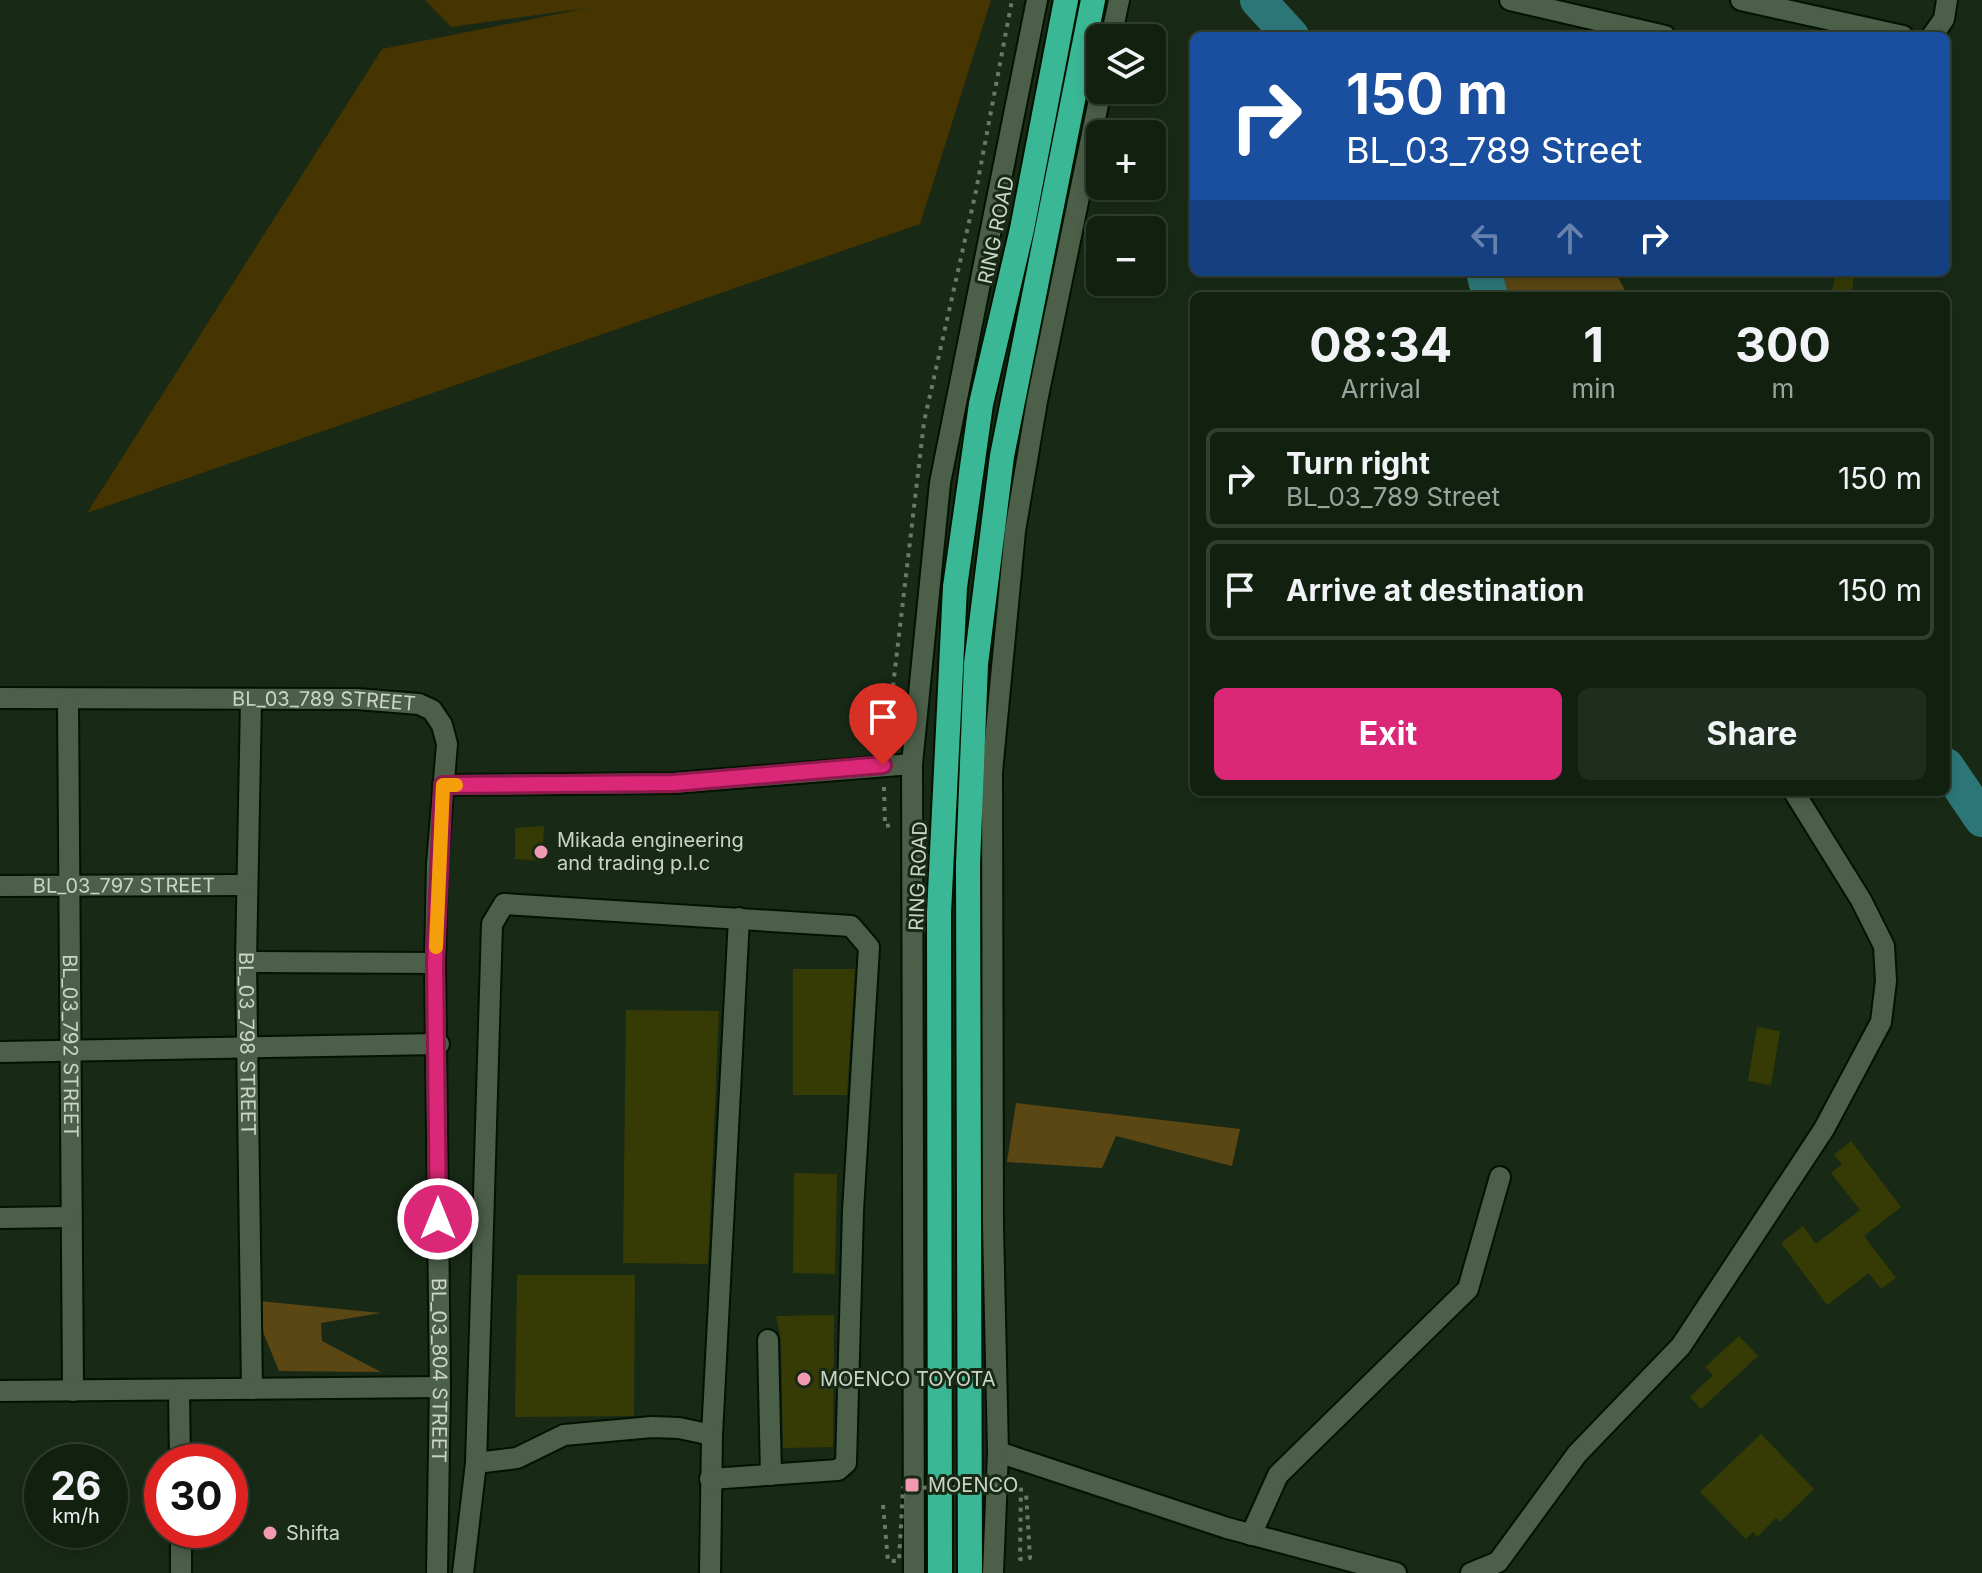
<!DOCTYPE html>
<html lang="en">
<head>
<meta charset="utf-8">
<style>
  :root { --surface:#122010; --page:#1f2d1e; --text:#f1f3f6; --muted:#9ca39f; --line:#313e30; --accent:#db2777 }
  body { margin:0; font-family:Inter,sans-serif; background:var(--page); color:var(--text); height:100vh; display:flex; flex-direction:column; font-size:30px; white-space:nowrap }
  * { box-sizing:border-box; margin:0 }
  p { font-size:26px; color:var(--muted) }
  .icon { flex:none; width:44px; height:44px; fill:none; stroke:currentColor; stroke-width:2; stroke-linecap:round; stroke-linejoin:round }
  .map { position:relative; flex:1; overflow:hidden }
  .drawer { position:absolute; left:1190px; top:292px; width:760px; height:504px; display:flex; flex-direction:column; background:var(--surface); border-radius:12px; box-shadow:0 4px 12px #0003,0 0 0 2px var(--line) }
  .drawer>* { flex:none }
  .guide { position:absolute; left:1190px; top:32px; width:760px; height:244px; border-radius:12px; box-shadow:0 4px 12px #0003,0 0 0 2px var(--line); background:#1a4fa0; color:#fff; overflow:hidden }
  .buttons { position:absolute; left:1086px; top:24px; display:grid; gap:16px }
  .buttons a { display:grid; place-items:center; width:80px; height:80px; border-radius:12px; background:var(--surface); box-shadow:0 4px 12px #0003,0 0 0 2px var(--line); font-size:40px }
  .speed { position:absolute; left:24px; top:1444px; display:flex; gap:16px; font-size:40px; font-weight:700; text-align:center }
  .speed>* { display:grid; place-content:center; width:104px; height:104px; border-radius:50%; background:var(--surface); box-shadow:0 4px 12px #0003,0 0 0 2px var(--line); line-height:1 }
  .speed small { font-size:20px; font-weight:400 }
  .speed .limit { border:12px solid #d22; background:#fff; color:#111 }
  .pin { position:absolute; display:grid; place-items:center; width:68px; height:68px; color:#fff; margin:-82px -34px; border-radius:50% 50% 50% 0; rotate:-45deg; box-shadow:0 0 8px #0007 }
  .pin .icon { rotate:45deg }
  .me { position:absolute; width:88px; margin:-44px; rotate:0deg; stroke-linejoin:round; filter:drop-shadow(0 0 6px #0008) }
  .turn { display:flex; align-items:center; gap:28px; height:168px; padding:0 24px; font-size:36px }
  .turn .icon { width:104px; height:104px; stroke-width:2.5 }
  .turn b { display:block; font-size:56px; line-height:68px }
  .lanes { display:flex; align-items:center; height:76px; padding:0 24px; background:#0003; justify-content:center; gap:40px; direction:ltr }
  .lanes .off { opacity:.35 }
  .eta { display:flex; justify-content:space-evenly; align-items:center; height:136px; text-align:center }
  .eta b { font-size:48px; font-weight:700; line-height:56px }
  .button { display:flex; gap:16px; margin-top:auto; padding:16px 24px }
  .button a { flex:1; height:92px; border-radius:12px; background:var(--accent); color:#fff; font-size:32px; font-weight:700; line-height:92px; text-align:center }
  .button a+a { background:var(--page); color:var(--text) }
  ul { padding:0; list-style:none }
  li { display:flex; align-items:center; gap:24px; height:100px; margin:0 16px 12px; padding:0 8px; border:4px solid var(--line); border-radius:12px }
  li div { flex:1 }
  li b { display:block; font-size:30px }
  li em { font-style:normal }
  .map>svg:first-child { display:block }
  .green { fill:#463401 }
  .forest { fill:#5b4714 }
  .lines { fill:none; stroke-linecap:round; stroke-linejoin:round }
  .river { stroke:#2d7678; stroke-width:36 }
  .building { fill:#363b05 }
  .minor-casing { stroke:#031202; stroke-width:24 }
  .highway-casing { stroke:#031202; stroke-width:28 }
  .path { stroke:#6a7968; stroke-width:4; stroke-dasharray:4 6; stroke-linecap:butt }
  .minor { stroke:#4b5f49; stroke-width:20 }
  .highway { stroke:#3ab895; stroke-width:24 }
  .path-bridge { stroke:#6a7968; stroke-width:4; stroke-dasharray:4 6; stroke-linecap:butt }
  .route-casing { stroke:#8e194d; stroke-width:20 }
  .route { stroke:#db2777; stroke-width:14 }
  .slow { stroke:#f59e0b; stroke-width:14 }
  .poi-dot { fill:#f19ab1; stroke:#182a16; stroke-width:3 }
  .labels { text-anchor:middle; stroke-width:6; stroke-linejoin:round; paint-order:stroke }
  .street-label { font-size:20px; fill:#cad5c8; stroke:#182a16 }
  .poi-label { font-size:20px; fill:#cad5c8; stroke:#182a16; text-anchor:start }
</style>
</head>
<body>
<div class="map">
<svg width="1982" height="1573" viewBox="0 0 1982 1573">
  <rect width="100%" height="100%" fill="#182a16"/>
  <path class="green" d="M425,0H991L920,224L87,513L382,49L588,8L451,27Z"/>
  <path class="forest" d="M1504,272H1615L1628,296H1506Z
    M1016,1103L1240,1129L1232,1166L1116,1136L1102,1168L1007,1162Z
    M250,1300L381,1313L321,1323L322,1341L381,1372L279,1371Z"/>
  <g class="lines">
    <path class="river" d="M1258,0L1291,36
      M1484,272L1490,296
      M1946,766L1982,819"/>
  </g>
  <path class="building" d="M1836,272H1855L1851,296H1831Z
    M544,826L542,861L515,859V828Z
    M793,969H855L847,1095H793Z
    M626,1010L719,1011L708,1264L623,1263Z
    M1757,1027L1780,1031L1771,1085L1748,1081Z
    M1851,1141L1901,1207L1864,1236L1896,1278L1881,1289L1869,1273L1827,1305L1781,1243L1803,1226L1816,1244L1860,1210L1831,1173L1842,1164L1834,1155Z
    M794,1173L837,1174L835,1274L793,1273Z
    M517,1275H635L634,1416L515,1417Z
    M834,1315L833,1447L783,1448L781,1340L776,1316Z
    M1739,1336L1758,1356L1701,1409L1690,1397L1713,1375L1705,1367Z
    M1761,1434L1814,1489L1780,1522L1776,1518L1757,1537L1753,1532L1746,1539L1700,1492Z"/>
  <g class="lines">
    <g class="minor-casing">
      <g id="minor">
        <path d="M1510,0L1665,36"/>
        <path d="M1741,0L1903,36"/>
        <path d="M1932,36L1944,19L1947,0"/>
        <path d="M1111,38L1119,0"/>
        <path id="s1" d="M0,698L357,699L419,704L432,710L442,725L447,744L437,864L435,963L440,1387L437,1573"/>
        <path id="s2" d="M68,700L73,1391"/>
        <path id="s3" d="M251,700L246,962L252,1389"/>
        <path d="M443,785L674,783L912,764"/>
        <path id="s4" d="M0,886L247,885"/>
        <path d="M246,962L435,963"/>
        <path d="M0,1052L439,1044"/>
        <path d="M0,1218L69,1217"/>
        <path d="M768,1340L771,1475"/>
        <path d="M0,1391L440,1387"/>
        <path d="M179,1391L180,1462"/>
        <path d="M712,1435L739,918"/>
        <path d="M998,1452L1227,1528L1396,1573"/>
        <path d="M476,1463L517,1458L564,1435L652,1427L679,1428L712,1435L710,1573"/>
        <path d="M181,1530V1573"/>
        <path d="M1251,1535L1278,1475L1468,1289L1500,1177"/>
        <path d="M463,1573L476,1463L492,924L504,904L851,926L869,947L853,1211L846,1463L838,1470L710,1479"/>
        <path d="M914,1573L912,764L940,483L1037,0"/>
        <path d="M993,1573L998,1452L993,1226L992,772L1015,531L1037,401L1101,90"/>
        <path d="M1471,1573L1498,1562L1577,1454L1681,1346L1824,1129L1881,1022L1886,981L1884,946L1861,900L1794,792"/>
      </g>
    </g>
    <g class="highway-casing">
      <path id="highway" d="M940,1573L939,913L955,587L981,404L1022,229L1066,0
        M970,1573L968,864L976,664L1002,456L1093,0"/>
    </g>
    <path class="path" d="M886,746L924,422L976,191L1012,0
      M884,787L885,826L893,825"/>
    <use href="#minor" class="minor"/>
    <use href="#highway" class="highway"/>
    <path class="path-bridge" d="M883,1505L888,1561H899L903,1488L1021,1486L1020,1559L1030,1558L1026,1492"/>
  </g>
  <g class="lines">
    <g class="route-casing">
      <path id="route" d="M438,1219L435,963L443,785L674,783L883,765"/>
    </g>
    <use href="#route" class="route"/>
    <path class="slow" d="M436,947L443,785H456"/>
  </g>
  <g class="poi-dot">
    <circle cx="541" cy="852" r="8"/>
    <circle cx="804" cy="1379" r="8"/>
    <rect x="904" y="1477" width="16" height="16" rx="4"/>
    <circle cx="270" cy="1533" r="8"/>
  </g>
  <g class="labels">
    <g class="street-label">
      <text transform="translate(996 230) rotate(-78)" y="7">RING ROAD</text>
      <text dy="7" stroke="none"><textPath href="#s1" startOffset="324">BL_03_789 STREET</textPath></text>
      <text transform="translate(918 876) rotate(-88)" y="7">RING ROAD</text>
      <text dy="7" stroke="none"><textPath href="#s4" startOffset="124">BL_03_797 STREET</textPath></text>
      <text dy="7" stroke="none"><textPath href="#s3" startOffset="344">BL_03_798 STREET</textPath></text>
      <text dy="7" stroke="none"><textPath href="#s2" startOffset="346">BL_03_792 STREET</textPath></text>
      <text dy="7" stroke="none"><textPath href="#s1" startOffset="1098">BL_03_804 STREET</textPath></text>
    </g>
    <g class="poi-label">
      <text x="557" y="847">Mikada engineering<tspan x="557" dy="23">and trading p.l.c</tspan></text>
      <text x="820" y="1386">MOENCO TOYOTA</text>
      <text x="928" y="1492">MOENCO</text>
      <text x="286" y="1540">Shifta</text>
    </g>
  </g>
</svg>
<div class="buttons">
<a><svg class="icon" aria-label="layers" viewBox="0 0 24 24"><path d="M12 4l9 5-9 5-9-5zM3 14l9 5 9-5"/></svg></a>
<a>+</a>
<a>−</a>
</div>
<div class="speed"><div>26<small>km/h</small></div><div class="limit">30</div></div>
<div class="pin" style="left:883px;top:765px;background:#d93025"><svg class="icon" aria-label="arrive" viewBox="0 0 24 24"><path d="M6 21V4h12l-3 4 3 4H6"/></svg></div>
<svg class="me" style="left:438px;top:1219px" viewBox="-20 -20 40 40"><circle r="17" fill="#db2777" stroke="#fff" stroke-width="3"/><path d="M0-11L8 9 0 5-8 9z" fill="#fff"/></svg>
<div class="guide">
<div class="turn"><svg class="icon" aria-label="right" viewBox="0 0 24 24"><path d="M7 20v-9h11M14 6l5 5-5 5"/></svg><div><b>150 m</b>BL_03_789 Street</div></div>
<div class="lanes"><svg class="icon off" aria-label="left" viewBox="0 0 24 24"><path d="M17 20v-9H6M10 6l-5 5 5 5"/></svg><svg class="icon off" aria-label="ahead" viewBox="0 0 24 24"><path d="M12 20V5M6 11l6-6 6 6"/></svg><svg class="icon" aria-label="right" viewBox="0 0 24 24"><path d="M7 20v-9h11M14 6l5 5-5 5"/></svg></div>
</div>
<section class="drawer">
<div class="eta">
<div><b>08:34</b><p>Arrival</p></div>
<div><b>1</b><p>min</p></div>
<div><b>300</b><p>m</p></div>
</div>
<ul>
<li><svg class="icon" aria-label="right" viewBox="0 0 24 24"><path d="M7 20v-9h11M14 6l5 5-5 5"/></svg><div><b>Turn right</b><p>BL_03_789 Street</p></div><em>150 m</em></li>
<li><svg class="icon" aria-label="arrive" viewBox="0 0 24 24"><path d="M6 21V4h12l-3 4 3 4H6"/></svg><div><b>Arrive at destination</b></div><em>150 m</em></li>
</ul>
<div class="button"><a>Exit</a><a>Share</a></div>
</section>
</div>
</body>
</html>
